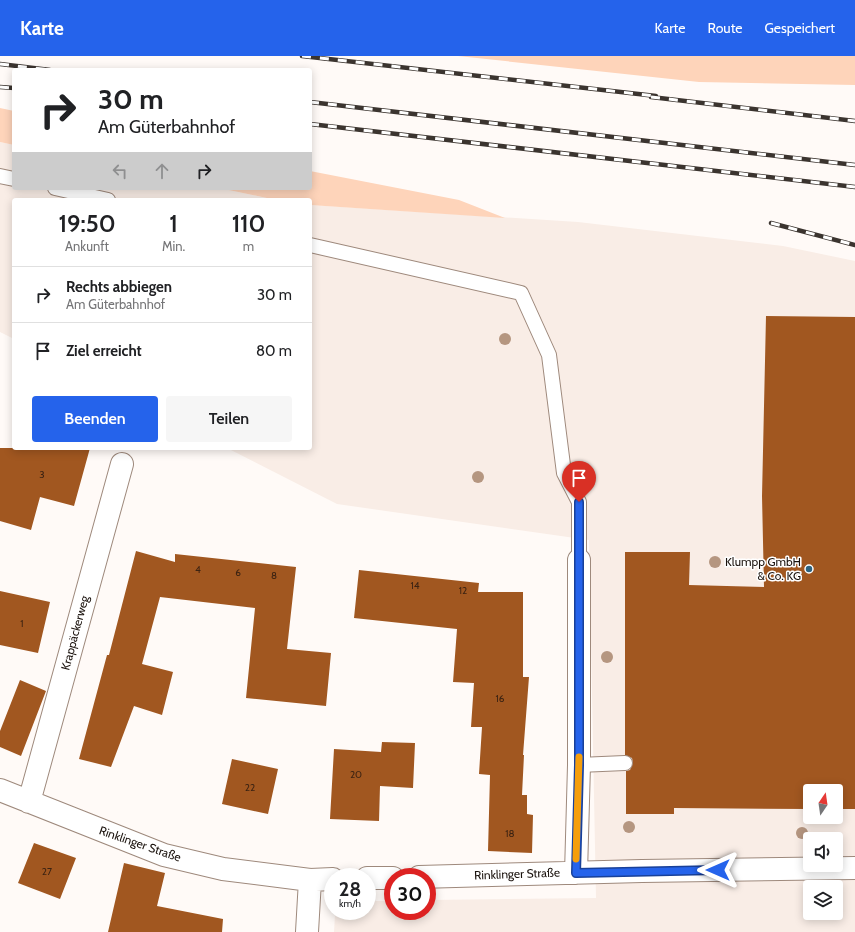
<!DOCTYPE html>
<html lang="de">
<head>
<meta charset="utf-8">
<style>
  :root { --surface:#fff; --page:#f6f6f6; --text:#202124; --muted:#757577; --line:#e0e0e0; --accent:#2563eb }
  body { margin:0; font-family:Cabin,sans-serif; background:var(--page); color:var(--text); height:100vh; display:flex; flex-direction:column; font-size:15px; white-space:nowrap }
  * { box-sizing:border-box; margin:0 }
  p { font-size:13px; color:var(--muted) }
  .icon { flex:none; width:22px; height:22px; fill:none; stroke:currentColor; stroke-width:2; stroke-linecap:round; stroke-linejoin:round }
  .map { position:relative; flex:1; overflow:hidden }
  .drawer { position:absolute; left:12px; top:142px; width:300px; height:252px; display:flex; flex-direction:column; background:var(--surface); border-radius:4px; box-shadow:0 2px 10px #0003 }
  .drawer>* { flex:none }
  .banner { position:absolute; left:12px; top:12px; width:300px; height:122px; border-radius:4px; box-shadow:0 2px 10px #0003; background:#fff; color:var(--text); overflow:hidden }
  .needle { width:26px; rotate:13deg }
  .tools { position:absolute; left:803px; top:728px; display:grid; gap:8px }
  .tools a { display:grid; place-items:center; width:40px; height:40px; border-radius:4px; background:var(--surface); box-shadow:0 2px 10px #0003; font-size:20px }
  .speed { position:absolute; left:324px; top:812px; display:flex; gap:8px; font-size:20px; font-weight:700; text-align:center }
  .speed>* { display:grid; place-content:center; width:52px; height:52px; border-radius:50%; background:var(--surface); box-shadow:0 2px 10px #0003; line-height:1 }
  .speed small { font-size:10px; font-weight:400 }
  .speed .limit { border:6px solid #d22; background:#fff; color:#111 }
  .pin { position:absolute; display:grid; place-items:center; width:34px; height:34px; color:#fff; margin:-41px -17px; border-radius:50% 50% 50% 0; rotate:-45deg; box-shadow:0 0 4px #0007 }
  .pin .icon { rotate:45deg }
  .me { position:absolute; width:44px; margin:-22px; rotate:270deg; stroke-linejoin:round; filter:drop-shadow(0 0 3px #0008) }
  .turn { display:flex; align-items:center; gap:14px; height:84px; padding:0 20px; font-size:18px }
  .turn .icon { width:52px; height:52px; stroke-width:2.5 }
  .turn b { display:block; font-size:28px; line-height:34px }
  .lanes { display:flex; align-items:center; height:38px; padding:0 20px; background:#0003; justify-content:center; gap:20px; direction:ltr }
  .lanes .off { opacity:.35 }
  .eta { display:flex; justify-content:space-evenly; align-items:center; height:68px; text-align:center }
  .eta b { font-size:24px; font-weight:600; line-height:28px }
  .primary-button { display:flex; gap:8px; margin-top:auto; padding:8px 20px }
  .primary-button a { flex:1; height:46px; border-radius:4px; background:var(--accent); color:#fff; font-size:16px; font-weight:600; line-height:46px; text-align:center }
  .primary-button a+a { background:var(--page); color:var(--text) }
  ul { padding:0; list-style:none }
  li { display:flex; align-items:center; gap:12px; height:56px; padding:0 20px; border-top:1px solid var(--line) }
  li div { flex:1 }
  li b { display:block; font-size:15px }
  li em { font-style:normal }
  header { display:flex; align-items:center; gap:24px; box-sizing:border-box; height:56px; padding:0 20px; background:var(--accent); color:#fff }
  header strong { font-size:19px }
  nav { display:flex; gap:22px; margin-inline-start:auto; font-size:14px }
  .map>svg:first-child { display:block }
  .built { fill:#f9ede6; fill-rule:evenodd }
  .green { fill:#fed4ba }
  .building { fill:#a15720 }
  .lines { fill:none; stroke-linecap:round; stroke-linejoin:round }
  .lane-casing { stroke:#9e897c; stroke-width:16 }
  .street-casing { stroke:#9e897c; stroke-width:24 }
  .lane { stroke:#fff; stroke-width:14 }
  .street { stroke:#fff; stroke-width:22 }
  .rail-casing { stroke:#3b342f; stroke-width:4.5 }
  .rail { stroke:#fff; stroke-width:3; stroke-dasharray:9; stroke-linecap:butt }
  .tree { fill:#b59680 }
  .route-casing { stroke:#184099; stroke-width:10 }
  .route { stroke:#2563eb; stroke-width:7 }
  .slow { stroke:#f59e0b; stroke-width:7 }
  .poi-dot { fill:#2d637f; stroke:#fff; stroke-width:1.5 }
  .labels { text-anchor:middle; stroke-width:3; stroke-linejoin:round; paint-order:stroke }
  .number-label { font-size:10px; fill:#3c2312 }
  .poi-label { font-size:12px; fill:#1a120d; stroke:#fff; text-anchor:end }
  .street-label { font-size:12px; fill:#1a120d; stroke:#fff }
</style>
</head>
<body>
<header>
<strong>Karte</strong>
<nav><a>Karte</a><a>Route</a><a>Gespeichert</a></nav>
</header>
<div class="map">
<svg width="855" height="876" viewBox="0 0 855 876">
  <rect width="100%" height="100%" fill="#fffaf7"/>
  <path class="built" d="M0,86L14,89V132H219L276,144H14V283L0,276Z
    M310,149L578,166L783,190L855,205V876H334L335,859L343,855H367V845H393V855H427V844L596,842L589,484L337,448L227,392H310ZM810,735H836V761H810ZM810,783H836V809H810ZM810,831H836V857H810Z"/>
  <path class="green" d="M458,0H855V29L699,26Z
    M0,52L14,55V89L0,86Z
    M310,115L459,144L505,162L310,149V144H276L219,132H310Z"/>
  <path class="building" d="M766,260L855,261V753H836V735H810V753L674,752V758H626V715L630,714L633,707L632,702L625,699V496H690L689,529L764,531L762,440Z
    M0,392H90L74,450L40,441L31,474L0,465Z
    M136,495L175,506V498L296,511L287,593L331,597L326,650L246,642L255,552L160,541L142,608L173,616L162,659L134,650L111,711L79,703L107,599H109Z
    M359,514L479,527L478,536H523V621H529L523,699H524L522,739H527V758L533,759L532,797L488,795L490,719L479,718L482,671H471L474,627L453,626L457,573L354,562Z
    M0,535L50,546L38,597L0,589Z
    M20,624L46,635L21,700L0,691V675Z
    M382,686L415,687L413,732L380,730L379,765L330,763L334,693L381,696Z
    M232,703L278,713L268,758L222,748Z
    M34,787L76,802L60,843L18,827Z
    M124,807L165,817L157,850L223,863L222,876H108Z"/>
  <g class="lines">
    <g class="lane-casing">
      <path id="lane" d="M0,120L14,123
        M55,132L108,144
        M310,189L521,237L549,299L564,417L579,446V504
        M579,709L625,707"/>
    </g>
    <g class="street-casing">
      <path id="street" d="M0,734L164,799L223,813L310,824L333,823
        M29,746L122,408
        M576,817L579,709V504
        M419,821L642,815L855,812
        M367,822H393
        M307,876L310,824"/>
    </g>
    <use href="#lane" class="lane"/>
    <use href="#street" class="street"/>
    <g class="rail-casing">
      <path id="rail" d="M302,0L656,40
        M0,8L50,14
        M0,31L14,32
        M651,41L855,65
        M310,46L855,109
        M310,68L855,131
        M771,167L855,189"/>
    </g>
    <use href="#rail" class="rail"/>
  </g>
  <g class="tree">
    <circle cx="505" cy="283" r="6"/>
    <circle cx="478" cy="421" r="6"/>
    <circle cx="715" cy="506" r="6"/>
    <circle cx="607" cy="601" r="6"/>
    <circle cx="629" cy="771" r="6"/>
    <circle cx="802" cy="777" r="6"/>
  </g>
  <g class="lines">
    <g class="route-casing">
      <path id="route" d="M579,446V709L576,817L718,814"/>
    </g>
    <use href="#route" class="route"/>
    <path class="slow" d="M576,803L579,701"/>
  </g>
  <circle class="poi-dot" cx="809" cy="513" r="4"/>
  <g class="labels">
    <g class="number-label">
      <text x="42" y="422">3</text>
      <text x="198" y="517">4</text>
      <text x="238" y="520">6</text>
      <text x="274" y="523">8</text>
      <text x="415" y="533">14</text>
      <text x="463" y="538">12</text>
      <text x="22" y="571">1</text>
      <text x="500" y="646">16</text>
      <text x="356" y="722">20</text>
      <text x="250" y="735">22</text>
      <text x="510" y="781">18</text>
      <text x="47" y="819">27</text>
    </g>
    <g class="poi-label">
      <text x="801" y="510">Klumpp GmbH<tspan x="801" dy="14">&amp; Co. KG</tspan></text>
    </g>
    <g class="street-label">
      <text transform="translate(75 577) rotate(-75)" y="4">Krappäckerweg</text>
      <text transform="translate(140 788) rotate(19)" y="4">Rinklinger Straße</text>
      <text transform="translate(517 818) rotate(-2)" y="4">Rinklinger Straße</text>
    </g>
  </g>
</svg>
<div class="tools">
<a><svg class="needle" viewBox="-14 -14 28 28"><path d="M0-13l5 13h-10z" fill="#e53935"/><path d="M0 13l5-13h-10z" fill="#757577"/></svg></a>
<a><svg class="icon" aria-label="sound" viewBox="0 0 24 24"><path d="M4 9h4l5-4v14l-5-4H4zM17 9q2 3 0 6"/></svg></a>
<a><svg class="icon" aria-label="layers" viewBox="0 0 24 24"><path d="M12 4l9 5-9 5-9-5zM3 14l9 5 9-5"/></svg></a>
</div>
<div class="speed"><div>28<small>km/h</small></div><div class="limit">30</div></div>
<div class="pin" style="left:579px;top:446px;background:#d93025"><svg class="icon" aria-label="arrive" viewBox="0 0 24 24"><path d="M6 21V4h12l-3 4 3 4H6"/></svg></div>
<svg class="me" style="left:718px;top:814px" viewBox="-20 -20 40 40"><path d="M0-17L14 15 0 8-14 15z" fill="#2563eb" stroke="#fff" stroke-width="4"/></svg>
<div class="banner">
<div class="turn"><svg class="icon" aria-label="right" viewBox="0 0 24 24"><path d="M7 20v-9h11M14 6l5 5-5 5"/></svg><div><b>30 m</b>Am Güterbahnhof</div></div>
<div class="lanes"><svg class="icon off" aria-label="left" viewBox="0 0 24 24"><path d="M17 20v-9H6M10 6l-5 5 5 5"/></svg><svg class="icon off" aria-label="ahead" viewBox="0 0 24 24"><path d="M12 20V5M6 11l6-6 6 6"/></svg><svg class="icon" aria-label="right" viewBox="0 0 24 24"><path d="M7 20v-9h11M14 6l5 5-5 5"/></svg></div>
</div>
<section class="drawer">
<div class="eta">
<div><b>19:50</b><p>Ankunft</p></div>
<div><b>1</b><p>Min.</p></div>
<div><b>110</b><p>m</p></div>
</div>
<ul>
<li><svg class="icon" aria-label="right" viewBox="0 0 24 24"><path d="M7 20v-9h11M14 6l5 5-5 5"/></svg><div><b>Rechts abbiegen</b><p>Am Güterbahnhof</p></div><em>30 m</em></li>
<li><svg class="icon" aria-label="arrive" viewBox="0 0 24 24"><path d="M6 21V4h12l-3 4 3 4H6"/></svg><div><b>Ziel erreicht</b></div><em>80 m</em></li>
</ul>
<div class="primary-button"><a>Beenden</a><a>Teilen</a></div>
</section>
</div>
</body>
</html>
